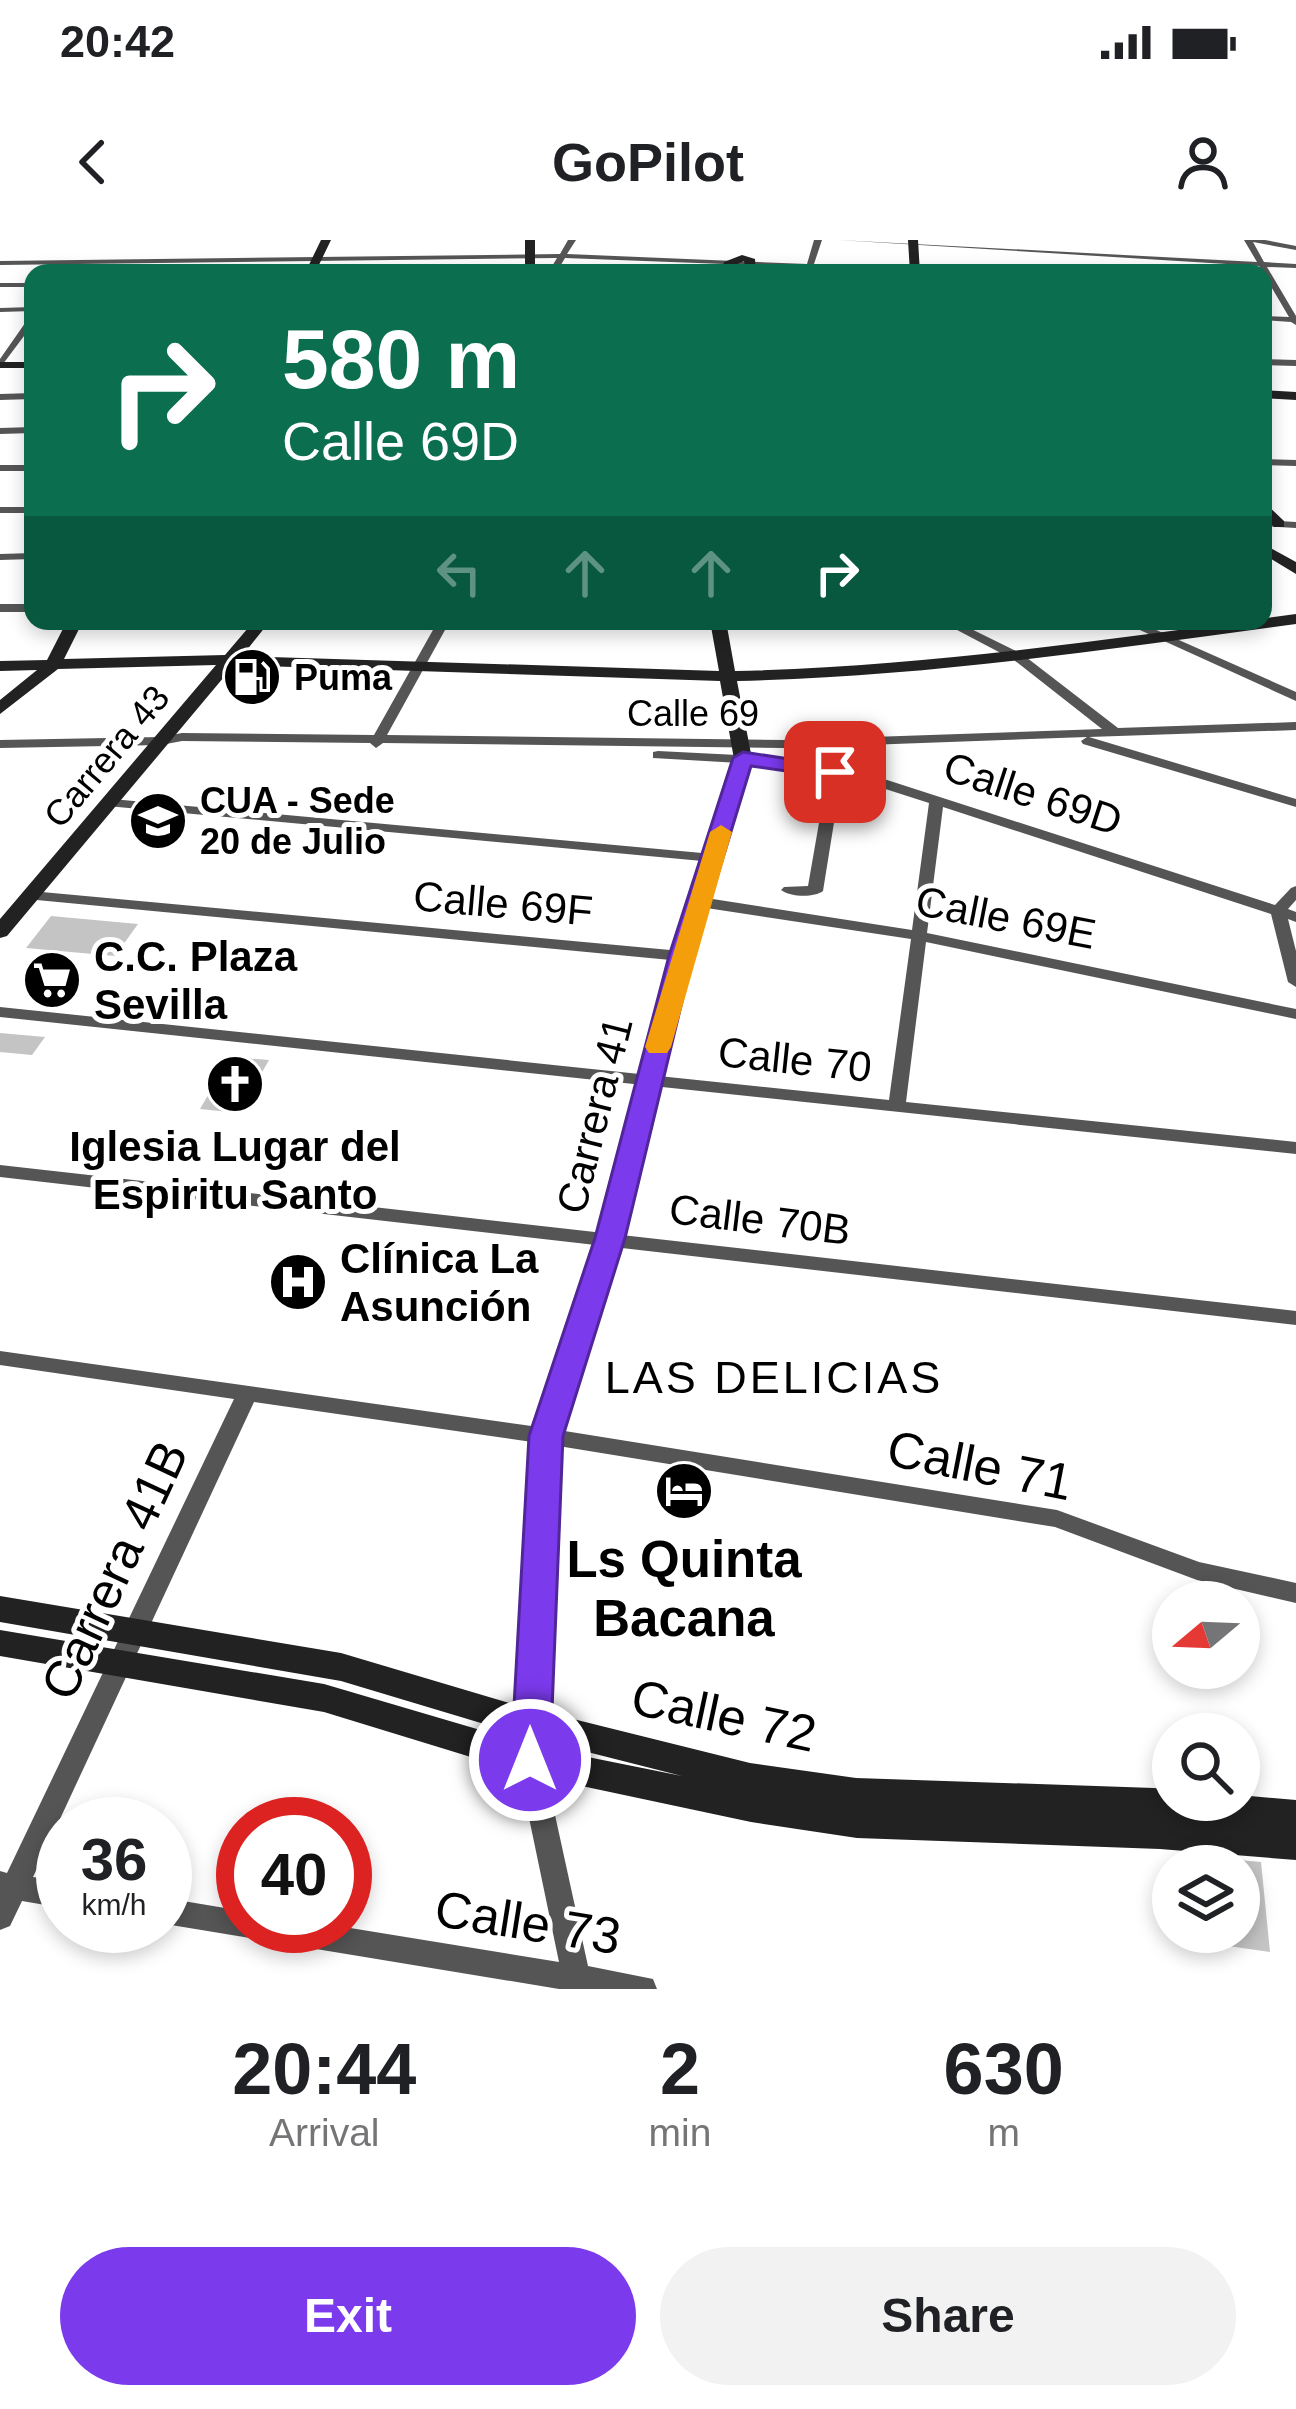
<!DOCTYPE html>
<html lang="en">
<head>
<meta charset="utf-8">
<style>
  :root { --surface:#fff; --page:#f2f2f2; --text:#202124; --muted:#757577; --accent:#7c3aed }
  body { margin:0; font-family:Helvetica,sans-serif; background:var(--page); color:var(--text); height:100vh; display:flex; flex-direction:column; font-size:45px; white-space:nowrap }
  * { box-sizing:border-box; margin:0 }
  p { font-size:39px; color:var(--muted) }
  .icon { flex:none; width:66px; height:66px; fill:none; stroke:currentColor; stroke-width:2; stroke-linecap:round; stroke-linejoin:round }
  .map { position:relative; height:1749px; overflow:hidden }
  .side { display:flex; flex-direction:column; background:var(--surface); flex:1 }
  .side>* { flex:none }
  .banner { position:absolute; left:24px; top:24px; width:1248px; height:366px; border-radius:24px; box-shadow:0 6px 18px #0003; background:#0b6e4f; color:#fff; overflow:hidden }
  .needle { width:78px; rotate:251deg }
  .buttons { position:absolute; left:1152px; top:1341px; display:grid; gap:24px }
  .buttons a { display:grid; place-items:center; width:108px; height:108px; border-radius:50%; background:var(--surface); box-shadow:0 6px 18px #0003; font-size:60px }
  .speed { position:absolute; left:36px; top:1557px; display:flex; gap:24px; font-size:60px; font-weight:700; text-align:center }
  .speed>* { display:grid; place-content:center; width:156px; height:156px; border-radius:50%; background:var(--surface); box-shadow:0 6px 18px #0003; line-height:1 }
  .speed small { font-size:30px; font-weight:400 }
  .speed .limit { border:18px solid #d22; background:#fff; color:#111 }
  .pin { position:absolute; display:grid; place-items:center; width:102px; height:102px; color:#fff; margin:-51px; border-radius:24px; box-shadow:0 6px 18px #0006 }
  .me { position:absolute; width:132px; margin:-66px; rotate:0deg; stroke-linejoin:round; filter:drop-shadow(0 0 9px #0008) }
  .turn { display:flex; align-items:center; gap:42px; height:252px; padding:0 60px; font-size:54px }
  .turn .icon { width:156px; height:156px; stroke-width:2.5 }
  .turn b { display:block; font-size:84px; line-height:102px }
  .lanes { display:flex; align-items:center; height:114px; padding:0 60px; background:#0003; justify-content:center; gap:60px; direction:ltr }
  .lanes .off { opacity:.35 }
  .eta { display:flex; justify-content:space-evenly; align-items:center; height:204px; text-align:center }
  .eta b { font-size:72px; font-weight:600; line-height:84px }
  .action { display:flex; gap:24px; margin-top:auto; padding:24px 60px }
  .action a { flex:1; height:138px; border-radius:72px; background:var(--accent); color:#fff; font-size:48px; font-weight:600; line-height:138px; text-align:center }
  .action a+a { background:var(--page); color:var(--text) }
  .status { display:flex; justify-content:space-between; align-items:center; height:84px; padding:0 60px; background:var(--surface); direction:ltr }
  .status svg { height:33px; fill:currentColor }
  header { display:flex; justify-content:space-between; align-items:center; height:156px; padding:0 60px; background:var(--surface); font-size:54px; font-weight:600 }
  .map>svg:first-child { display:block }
  .building { fill:#c4c4c4 }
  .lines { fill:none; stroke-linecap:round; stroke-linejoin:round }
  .street { fill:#555; fill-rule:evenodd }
  .secondary { fill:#222; fill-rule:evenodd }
  .route { fill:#7c3aed; stroke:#51269a; stroke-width:3 }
  .slow { fill:#f59e0b }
  .labels { text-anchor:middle; stroke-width:10; stroke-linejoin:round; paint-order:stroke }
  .far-poi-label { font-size:36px; font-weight:bold; fill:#000; stroke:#fff; text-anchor:start }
  .far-street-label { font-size:36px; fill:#000; stroke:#fff }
  .street-label { font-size:42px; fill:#000; stroke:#fff }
  .poi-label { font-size:42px; font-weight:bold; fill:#000; stroke:#fff; text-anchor:start }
  .neighbourhood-label { font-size:45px; letter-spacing:3px; fill:#000; stroke:#fff }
  .near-street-label { font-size:51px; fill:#000; stroke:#fff }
  .near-poi-label { font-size:51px; font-weight:bold; fill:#000; stroke:#fff }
</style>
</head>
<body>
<div class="status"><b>20:42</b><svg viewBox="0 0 49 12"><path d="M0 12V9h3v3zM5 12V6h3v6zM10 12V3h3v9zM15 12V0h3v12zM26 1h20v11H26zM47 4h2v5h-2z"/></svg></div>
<header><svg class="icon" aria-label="back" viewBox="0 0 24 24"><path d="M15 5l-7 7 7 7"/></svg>GoPilot<svg class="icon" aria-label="person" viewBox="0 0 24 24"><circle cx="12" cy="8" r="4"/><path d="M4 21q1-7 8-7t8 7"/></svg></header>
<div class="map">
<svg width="1296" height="1749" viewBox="0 0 1296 1749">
  <rect width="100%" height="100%" fill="#fff"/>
  <path class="building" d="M51,676L138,684L115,716L26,708Z
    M0,793L45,797L32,815L0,812Z
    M230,817L269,820L239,873L200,869Z
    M1239,1620L1261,1622L1270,1712L1228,1706L1227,1692H1239Z"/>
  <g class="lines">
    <path class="street" d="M568,0H576L567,14L807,24L814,0H822L814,24L968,33L565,18L556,33H548L557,18L0,25V21L560,14Z
      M838,0L1257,22L1244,0H1265L1296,6V10L1253,2L1264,22L1296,24V28L1267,27L1296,76V85L1291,82L1263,80V76L1289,77L1259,26Z
      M0,43H33V47H0Z
      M33,67V71L0,72V68Z
      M30,76H33V84L0,128V119Z
      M1263,119L1296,120V126L1263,125Z
      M33,153V159L0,160V154Z
      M33,187V193L0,194V188Z
      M1263,219L1296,220V226L1263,225Z
      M0,225H33V231H0Z
      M0,267H33V273H0Z
      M1263,280L1296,282V288L1263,286Z
      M33,313V319L0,320V314Z
      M0,364H33V372H0Z
      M438,381H450L387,495L784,500L1102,489L1014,420L940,381H955L1022,414L1118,488L1296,482V490L1089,497L1296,559V567L1083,504L1081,501L1087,497L784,508L383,503L376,508L370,503L182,501L161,505L0,508V500L161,497L182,493L374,495Z
      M1120,381H1136L1296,452V461Z
      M658,511L757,516L884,539L1275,665L1291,648L1296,646V660L1288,669L1296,672V682L1288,679L1296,711V747L1288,742L1271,674L943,567L927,693L1296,769V779L926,702L906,862L1296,902V914L0,777V767L889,860L911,699L700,667L692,662L700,657L912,690L929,563L876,546L841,539L823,651C814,658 790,657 781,650L784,647L808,646L827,537L757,524L653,518V512Z
      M112,559L713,614L720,618L713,622L107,566V560Z
      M31,651L681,711L689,716L681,721L26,659L23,656Z
      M0,925L1296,1071V1085L0,937Z
      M0,1111L546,1188L1057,1270L1199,1322L1296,1343V1363L1197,1340L1055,1287L546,1204L254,1162L33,1637L63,1642V1668L22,1661L10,1686L0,1690V1631L7,1633L234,1159L0,1125Z
      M530,1509L539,1512L543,1520L588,1726L653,1739L657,1749H559L165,1684V1658L243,1671V1686H338L559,1722L517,1520L521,1512Z"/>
    <path class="secondary" d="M321,0H331L315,33H305Z
      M525,0H535V33H525Z
      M908,0H918L920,33H910Z
      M742,15L755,19L756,33H746L744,21L733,26L732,33H722L724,22Z
      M0,122H33V128H0Z
      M1263,150L1296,152V160L1263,158Z
      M1263,261L1284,281V287H1274L1263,274Z
      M1263,304L1296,322V334L1263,314Z
      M1296,374V384C1110,409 925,437 737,441L752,519L692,716L623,998L561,1196L549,1473L750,1523L856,1538L1154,1548L1173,1550V1560H1239V1555L1296,1560V1620L1160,1609L857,1598L751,1582L530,1535L324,1472L0,1416V1390L324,1444L514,1500V1493L341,1441L0,1382V1356L341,1413L516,1465L531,1196L597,998L670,716L734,519L720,441L234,425L7,696L0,698V679L216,425L58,429L0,474V460L37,430L0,431V421L47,420L67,381H83L64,419L225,415L254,381H270L242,416L719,431L710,381H726L735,431C923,427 1113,399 1296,374ZM548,1502L682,1536L548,1509Z"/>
  </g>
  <path class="route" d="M743,512L835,526L845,532L835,538L751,526L693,716L625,998L563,1196L550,1520L544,1532L530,1537L516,1532L511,1520L529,1196L595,998L669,716L733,518Z"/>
  <path class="slow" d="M721,585L732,592L671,807L667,813H649L645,807L710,592Z"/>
  <defs>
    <g id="fuel-disc" transform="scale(3)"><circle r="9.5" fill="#000" stroke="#fff"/><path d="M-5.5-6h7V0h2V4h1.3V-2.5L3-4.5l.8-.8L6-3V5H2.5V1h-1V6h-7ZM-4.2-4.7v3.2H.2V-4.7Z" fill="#fff"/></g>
    <g id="university-disc" transform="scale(3)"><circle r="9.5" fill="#000" stroke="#fff"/><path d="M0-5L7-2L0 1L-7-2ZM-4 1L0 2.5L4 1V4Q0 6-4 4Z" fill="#fff"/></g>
    <g id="supermarket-disc" transform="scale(3)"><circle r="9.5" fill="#000" stroke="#fff"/><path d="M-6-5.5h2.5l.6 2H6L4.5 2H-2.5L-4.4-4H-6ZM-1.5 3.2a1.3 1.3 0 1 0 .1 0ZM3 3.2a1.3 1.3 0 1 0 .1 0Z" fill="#fff"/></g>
    <g id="church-disc" transform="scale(3)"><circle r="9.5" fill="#000" stroke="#fff"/><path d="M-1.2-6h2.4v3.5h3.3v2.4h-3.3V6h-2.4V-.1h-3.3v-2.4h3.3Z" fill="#fff"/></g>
    <g id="hospital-disc" transform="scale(3)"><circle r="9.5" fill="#000" stroke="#fff"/><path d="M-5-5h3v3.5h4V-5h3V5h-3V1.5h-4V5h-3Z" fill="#fff"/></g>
    <g id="hotel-disc" transform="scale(3)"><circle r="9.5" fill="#000" stroke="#fff"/><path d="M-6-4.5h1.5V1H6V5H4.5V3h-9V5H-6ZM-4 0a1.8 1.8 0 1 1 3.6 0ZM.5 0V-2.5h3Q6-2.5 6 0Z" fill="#fff"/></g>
  </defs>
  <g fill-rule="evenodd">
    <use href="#fuel-disc" x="252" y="437"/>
    <use href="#university-disc" x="158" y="581"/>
    <use href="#supermarket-disc" x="52" y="740"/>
    <use href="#church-disc" x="235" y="844"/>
    <use href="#hospital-disc" x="298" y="1042"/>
    <use href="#hotel-disc" x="684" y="1251"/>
  </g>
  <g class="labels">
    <g class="far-poi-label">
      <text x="294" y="450">Puma</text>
      <text x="200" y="573">CUA - Sede<tspan x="200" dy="41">20 de Julio</tspan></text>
    </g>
    <g class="far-street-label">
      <text x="693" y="486">Calle 69</text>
      <text transform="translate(106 516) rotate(-50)" y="13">Carrera 43</text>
    </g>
    <g class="street-label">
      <text transform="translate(1033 553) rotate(18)" y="15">Calle 69D</text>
      <text transform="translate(503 663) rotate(5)" y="15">Calle 69F</text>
      <text transform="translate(1006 677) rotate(11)" y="15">Calle 69E</text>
      <text transform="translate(795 819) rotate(6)" y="15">Calle 70</text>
      <text transform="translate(594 875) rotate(-76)" y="15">Carrera 41</text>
      <text transform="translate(760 979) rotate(7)" y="15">Calle 70B</text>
    </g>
    <g class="poi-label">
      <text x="94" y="731">C.C. Plaza<tspan x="94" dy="48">Sevilla</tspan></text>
      <text x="235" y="921" text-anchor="middle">Iglesia Lugar del<tspan x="235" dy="48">Espiritu Santo</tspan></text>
      <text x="340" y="1033">Clínica La<tspan x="340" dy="48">Asunción</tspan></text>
    </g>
    <g class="neighbourhood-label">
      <text x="774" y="1153">LAS DELICIAS</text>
    </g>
    <g class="near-street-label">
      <text transform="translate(980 1225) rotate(11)" y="18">Calle 71</text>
      <text transform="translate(114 1330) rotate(-65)" y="18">Carrera 41B</text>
      <text transform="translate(724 1475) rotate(12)" y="18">Calle 72</text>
      <text transform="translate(528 1682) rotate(9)" y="18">Calle 73</text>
    </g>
    <g class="near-poi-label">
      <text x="684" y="1337">Ls Quinta<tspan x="684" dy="59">Bacana</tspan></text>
    </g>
  </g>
</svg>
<div class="buttons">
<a><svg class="needle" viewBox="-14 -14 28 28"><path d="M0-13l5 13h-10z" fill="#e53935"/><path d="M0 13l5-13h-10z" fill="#757577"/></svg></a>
<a><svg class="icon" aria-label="search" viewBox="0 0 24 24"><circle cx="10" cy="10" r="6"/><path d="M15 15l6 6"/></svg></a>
<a><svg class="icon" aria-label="layers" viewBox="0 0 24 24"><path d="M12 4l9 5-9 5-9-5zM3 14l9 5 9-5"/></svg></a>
</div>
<div class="speed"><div>36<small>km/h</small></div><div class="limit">40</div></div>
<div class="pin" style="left:835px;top:532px;background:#d93025"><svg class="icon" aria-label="arrive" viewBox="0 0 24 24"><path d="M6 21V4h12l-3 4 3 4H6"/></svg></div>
<svg class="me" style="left:530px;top:1520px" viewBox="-20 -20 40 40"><circle r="17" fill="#7c3aed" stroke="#fff" stroke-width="3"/><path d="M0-11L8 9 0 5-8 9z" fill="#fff"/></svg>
<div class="banner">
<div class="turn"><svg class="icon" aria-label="right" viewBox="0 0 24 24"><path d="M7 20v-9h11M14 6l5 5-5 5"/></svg><div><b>580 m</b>Calle 69D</div></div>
<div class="lanes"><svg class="icon off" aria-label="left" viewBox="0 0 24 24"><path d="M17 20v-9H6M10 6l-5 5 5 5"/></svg><svg class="icon off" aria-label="ahead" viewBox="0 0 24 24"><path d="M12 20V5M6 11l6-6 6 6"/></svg><svg class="icon off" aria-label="ahead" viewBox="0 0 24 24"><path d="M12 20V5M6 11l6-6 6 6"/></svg><svg class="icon" aria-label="right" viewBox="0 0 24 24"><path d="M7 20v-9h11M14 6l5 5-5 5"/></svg></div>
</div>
</div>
<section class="side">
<div class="eta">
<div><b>20:44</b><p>Arrival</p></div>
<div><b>2</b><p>min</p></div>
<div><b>630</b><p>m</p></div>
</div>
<div class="action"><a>Exit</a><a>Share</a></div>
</section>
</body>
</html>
